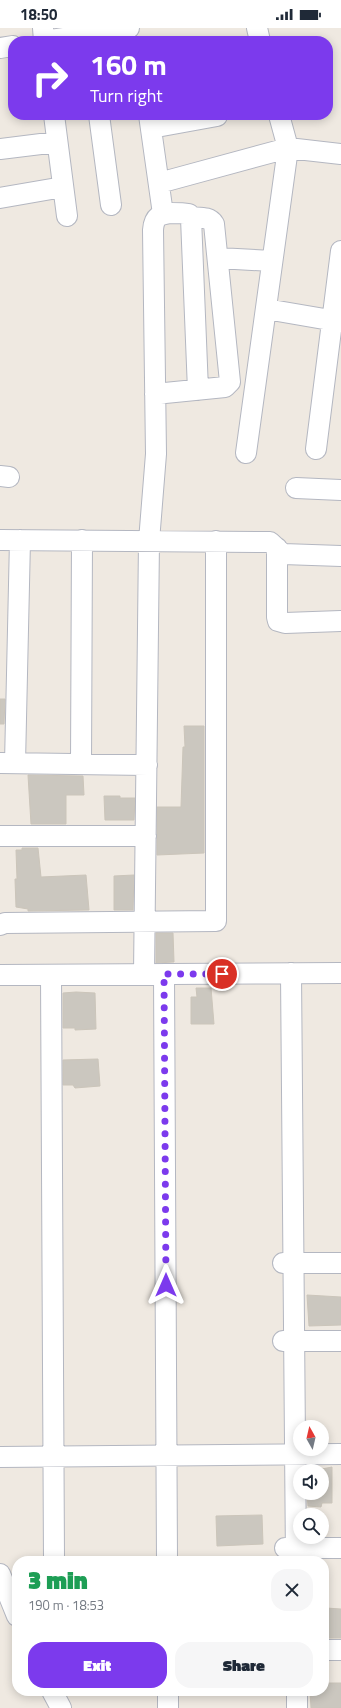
<!DOCTYPE html>
<html lang="en">
<head>
<meta charset="utf-8">
<style>
  :root { --surface:#fff; --page:#f6f6f7; --text:#1f2937; --muted:#747a83; --accent:#7c3aed }
  body { margin:0; font-family:"Titillium Web",sans-serif; background:var(--page); color:var(--text); height:100vh; display:flex; flex-direction:column; font-size:15px; white-space:nowrap }
  * { box-sizing:border-box; margin:0 }
  p { font-size:13px; color:var(--muted) }
  .icon { flex:none; width:22px; height:22px; fill:none; stroke:currentColor; stroke-width:2; stroke-linecap:round; stroke-linejoin:round }
  .map { position:relative; flex:1; overflow:hidden }
  .side { position:absolute; left:12px; top:1528px; width:317px; height:140px; display:flex; flex-direction:column; background:var(--surface); border-radius:16px; box-shadow:0 2px 10px #0003 }
  .side>* { flex:none }
  .top-card { position:absolute; left:8px; top:8px; width:325px; height:84px; border-radius:16px; box-shadow:0 2px 10px #0003; background:#7c3aed; color:#fff; overflow:hidden }
  .needle { width:26px; rotate:352deg }
  .buttons { position:absolute; left:293px; top:1392px; display:grid; gap:8px }
  .buttons a { display:grid; place-items:center; width:36px; height:36px; border-radius:50%; background:var(--surface); box-shadow:0 2px 10px #0003; font-size:20px }
  .pin { position:absolute; display:grid; place-items:center; width:34px; height:34px; color:#fff; margin:-17px; border:2px solid #fff; border-radius:50%; box-shadow:0 1px 4px #0007 }
  .me { position:absolute; width:44px; margin:-22px; rotate:0deg; stroke-linejoin:round; filter:drop-shadow(0 0 3px #0008) }
  .turn { display:flex; align-items:center; gap:14px; height:84px; padding:0 16px; font-size:18px }
  .turn .icon { width:52px; height:52px; stroke-width:2.5 }
  .turn b { display:block; font-size:28px; line-height:34px }
  .round { display:grid; place-items:center; flex:none; width:42px; height:42px; border-radius:16px; background:var(--page) }
  .summary { display:flex; align-items:center; justify-content:space-between; height:68px; padding:0 16px }
  h1 { font-size:24px; font-weight:800; line-height:30px; color:#1e9e55 }
  .cta { display:flex; gap:8px; margin-top:auto; padding:8px 16px }
  .cta a { flex:1; height:46px; border-radius:16px; background:var(--accent); color:#fff; font-size:16px; font-weight:800; line-height:46px; text-align:center }
  .cta a+a { background:var(--page); color:var(--text) }
  .status { display:flex; justify-content:space-between; align-items:center; height:28px; padding:0 20px; background:var(--surface); direction:ltr }
  .status svg { height:11px; fill:currentColor }
  .map>svg:first-child { display:block }
  .building { fill:#cbc7bf; stroke:#cbc5ba }
  .lines { fill:none; stroke-linecap:round; stroke-linejoin:round }
  .minor-casing { stroke:#b4b7c1; stroke-width:22 }
  .minor { stroke:#fff; stroke-width:20 }
  .route { stroke:#7c3aed; stroke-width:7; stroke-dasharray:0 12.6 }
</style>
</head>
<body>
<div class="status"><b>18:50</b><svg viewBox="0 0 49 12"><path d="M0 12V9h3v3zM5 12V6h3v6zM10 12V3h3v9zM15 12V0h3v12zM26 1h20v11H26zM47 4h2v5h-2z"/></svg></div>
<div class="map">
<svg width="341" height="1680" viewBox="0 0 341 1680">
  <rect width="100%" height="100%" fill="#efe9e1"/>
  <path class="building" d="M0,671H5L4,696H0Z
    M184,698H204V825L157,827V779H181L183,719H185Z
    M28,747L83,748L84,767H66V796H31Z
    M104,768H120V770H135L134,792H105Z
    M22,820H38L41,849L86,847L89,882L28,883V881L16,879L15,851H17L16,822H22Z
    M134,847L133,882H114V848Z
    M156,905H173L174,934L156,935Z
    M196,960H211L214,996H191V969H197Z
    M76,964L95,965L96,1001L75,1002V1000H63V965Z
    M98,1031L100,1058L75,1060L73,1057H63V1032Z
    M307,1267L341,1269V1297L309,1298Z
    M332,1439V1475H322L321,1479L308,1478L307,1465H322V1441Z
    M262,1487L263,1516L217,1518L216,1488Z
    M326,1580L341,1581V1610H327Z
    M324,1655H341V1680H311L310,1663H324Z"/>
  <g class="lines">
    <g class="minor-casing">
      <path id="minor" d="M43,0L44,13L129,0
        M257,0L260,13
        M0,20L13,18
        M54,87L67,188
        M99,87L111,177
        M149,87L163,186
        M151,100L217,88
        M0,121L57,114
        M159,155L288,120L341,126
        M0,170L63,159
        M218,230L272,233
        M266,281L341,294
        M155,366L225,359L230,354L214,196C209,188 199,190 190,189
        M316,421L341,223
        M246,425L288,120L279,87
        M0,448L9,449
        M296,460L341,462
        M0,512L270,514L283,526L341,528
        M277,520V589L278,593L285,595L341,593
        M0,735L147,737
        M15,735L20,512
        M81,736L82,512
        M0,808H146
        M0,897L5,895L216,893V513
        M291,945L296,1533
        M144,946L149,513L156,426L153,202C154,188 160,186 172,185C178,185 183,185 189,186L191,190L198,362
        M164,946L167,1533
        M0,947L341,945
        M51,947L54,1533
        M283,1235H341
        M283,1313H341
        M0,1429L341,1426
        M285,1520H341
        M0,1546L17,1588
        M324,1622H341
        M52,1663L61,1680
        M168,1663V1680
        M297,1663V1680"/>
    </g>
    <use href="#minor" class="minor"/>
  </g>
  <g class="lines">
    <path class="route" d="M166,1257L164,946H222"/>
  </g>
</svg>
<div class="buttons">
<a><svg class="needle" viewBox="-14 -14 28 28"><path d="M0-13l5 13h-10z" fill="#e53935"/><path d="M0 13l5-13h-10z" fill="#747a83"/></svg></a>
<a><svg class="icon" aria-label="sound" viewBox="0 0 24 24"><path d="M4 9h4l5-4v14l-5-4H4zM17 9q2 3 0 6"/></svg></a>
<a><svg class="icon" aria-label="search" viewBox="0 0 24 24"><circle cx="10" cy="10" r="6"/><path d="M15 15l6 6"/></svg></a>
</div>
<div class="pin" style="left:222px;top:946px;background:#d93025"><svg class="icon" aria-label="arrive" viewBox="0 0 24 24"><path d="M6 21V4h12l-3 4 3 4H6"/></svg></div>
<svg class="me" style="left:166px;top:1257px" viewBox="-20 -20 40 40"><path d="M0-17L14 15 0 8-14 15z" fill="#7c3aed" stroke="#fff" stroke-width="4"/></svg>
<div class="top-card">
<div class="turn"><svg class="icon" aria-label="right" viewBox="0 0 24 24"><path d="M7 20v-9h11M14 6l5 5-5 5"/></svg><div><b>160 m</b>Turn right</div></div>
</div>
<section class="side">
<div class="summary"><div><h1>3 min</h1><p>190 m · 18:53</p></div><a class="round"><svg class="icon" aria-label="close" viewBox="0 0 24 24"><path d="M6 6l12 12M18 6L6 18"/></svg></a></div>
<div class="cta"><a>Exit</a><a>Share</a></div>
</section>
</div>
</body>
</html>
